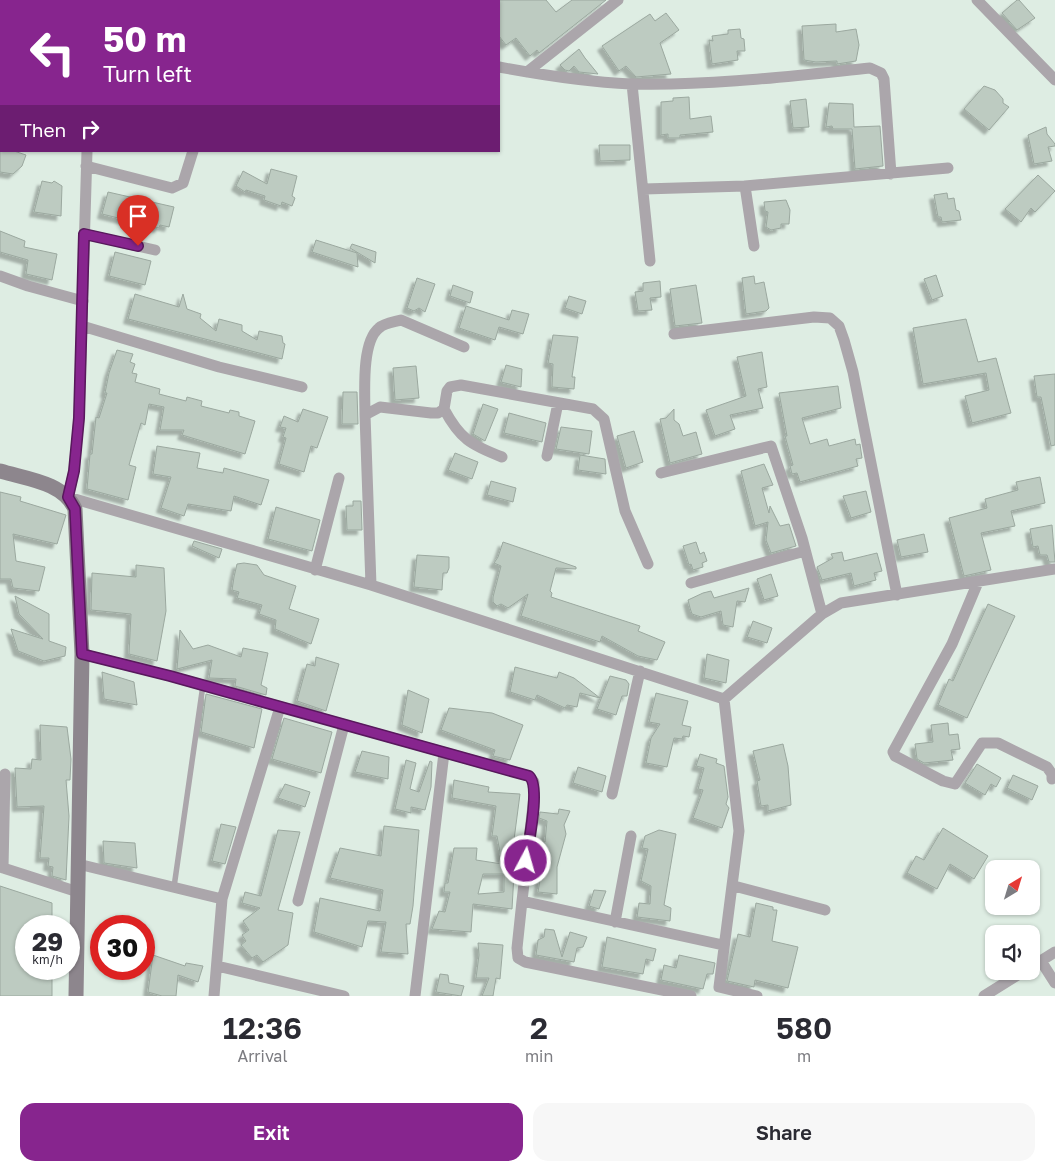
<!DOCTYPE html>
<html lang="en">
<head>
<meta charset="utf-8">
<style>
  :root { --surface:#fff; --page:#f7f7f7; --text:#2b2b33; --muted:#7c7c81; --accent:#87258e }
  body { margin:0; font-family:"Golos Text",sans-serif; background:var(--page); color:var(--text); height:100vh; display:flex; flex-direction:column; font-size:19px; white-space:nowrap }
  * { box-sizing:border-box; margin:0 }
  p { font-size:16px; color:var(--muted) }
  .icon { flex:none; width:28px; height:28px; fill:none; stroke:currentColor; stroke-width:2; stroke-linecap:round; stroke-linejoin:round }
  .map { position:relative; height:996px; overflow:hidden }
  .drawer { display:flex; flex-direction:column; background:var(--surface); flex:1 }
  .drawer>* { flex:none }
  .banner { position:absolute; left:0px; top:0px; width:500px; height:152px; box-shadow:0 1px 4px #0004; background:#87258e; color:#fff; overflow:hidden }
  .needle { width:32px; rotate:38deg }
  .fabs { position:absolute; left:985px; top:860px; display:grid; gap:10px }
  .fabs a { display:grid; place-items:center; width:55px; height:55px; border-radius:10px; background:var(--surface); box-shadow:0 1px 4px #0004; font-size:25px }
  .speed { position:absolute; left:15px; top:915px; display:flex; gap:10px; font-size:25px; font-weight:700; text-align:center }
  .speed>* { display:grid; place-content:center; width:65px; height:65px; border-radius:50%; background:var(--surface); box-shadow:0 1px 4px #0004; line-height:1 }
  .speed small { font-size:12px; font-weight:400 }
  .speed .limit { border:8px solid #d22; background:#fff; color:#111 }
  .pin { position:absolute; display:grid; place-items:center; width:42px; height:42px; color:#fff; margin:-51px -21px; border-radius:50% 50% 50% 0; rotate:-45deg; box-shadow:0 0 5px #0007 }
  .pin .icon { rotate:45deg }
  .me { position:absolute; width:55px; margin:-28px; rotate:6deg; stroke-linejoin:round; filter:drop-shadow(0 0 4px #0008) }
  .turn { display:flex; align-items:center; gap:18px; height:105px; padding:0 20px; font-size:22px }
  .turn .icon { width:65px; height:65px; stroke-width:2.5 }
  .turn b { display:block; font-size:35px; line-height:42px }
  .then { display:flex; align-items:center; height:48px; padding:0 20px; background:#0003; gap:10px; font-size:19px }
  .eta { display:flex; justify-content:space-evenly; align-items:center; height:85px; text-align:center }
  .eta b { font-size:30px; font-weight:600; line-height:35px }
  .button { display:flex; gap:10px; margin-top:auto; padding:10px 20px }
  .button a { flex:1; height:58px; border-radius:15px; background:var(--accent); color:#fff; font-size:20px; font-weight:600; line-height:58px; text-align:center }
  .button a+a { background:var(--page); color:var(--text) }
  .map>svg:first-child { display:block }
  .building { fill:#bdcbc1; stroke:#9ba89f; fill-rule:evenodd; filter:url(#shadow) }
  .lines { fill:none; stroke-linecap:round; stroke-linejoin:round }
  .lane { stroke:#aba6ab; stroke-width:5.5 }
  .street { stroke:#aba6ab; stroke-width:11 }
  .secondary { stroke:#8d868d; stroke-width:15 }
  .route-casing { stroke:#58185c; stroke-width:12 }
  .route { stroke:#87258e; stroke-width:9 }
</style>
</head>
<body>
<div class="map">
<svg width="1055" height="996" viewBox="0 0 1055 996">
  <defs>
    <filter id="shadow"><feDropShadow dx="-4.5" dy="4.5" stdDeviation="1" flood-color="#0004"/></filter>
  </defs>
  <rect width="100%" height="100%" fill="#deede3"/>
  <path class="building" d="M499,0H546L556,12L572,0H606L539,53L537,50L530,56L516,38L506,45L499,36Z
    M1017,0H1019L1035,18L1017,30L1002,13Z
    M666,13L679,30L660,43L671,74L636,77L626,66L619,71L602,46L650,14L655,21Z
    M836,24V32L856,29L859,45L856,61L837,64V61L816,62L804,60L802,26Z
    M740,29L741,38L744,39L745,51H737L738,60L712,64L709,40L713,41L712,36L728,34V30Z
    M579,49L585,58L598,74L579,72L574,66L569,71L565,70L560,65Z
    M984,86L995,90L1003,99V103L1009,107L989,130L964,109Z
    M689,97L690,119L711,116L713,132L680,135V138H668V134L661,135V102L673,101V98Z
    M806,99L809,127L793,128L790,101Z
    M829,103L853,104L854,127L880,126L883,166L855,169L852,129H833L832,126L826,127Z
    M1046,127L1047,134L1055,144V146L1048,147L1052,161L1034,164L1028,135Z
    M599,145H630V160L600,161Z
    M0,151H14L26,155L22,166L13,174L0,172Z
    M271,169L297,176L292,196L295,198L292,206L282,202L281,206L264,200L265,196L246,190L245,192L236,186L243,171L267,184Z
    M1038,175L1055,191L1035,212L1031,208L1021,222L1005,209Z
    M42,181L52,183L54,181L62,186L61,216L34,212Z
    M108,192L174,207L169,227L160,225L159,228L102,214Z
    M947,193L948,199L954,198L956,210L959,211L961,220L942,222L941,217H938L934,195Z
    M786,200L790,210L789,224H781V228L771,230L766,227L768,212L765,211L764,202Z
    M0,231L25,241L24,247L57,254L52,280L26,274L28,260L0,252Z
    M316,240L357,253L358,267L312,252Z
    M352,244L376,252L375,263L350,248Z
    M115,252L151,261L145,285L109,276Z
    M936,275L943,296L932,300L924,279Z
    M754,276L755,284L764,282L769,308L766,311L746,314L742,278Z
    M417,278L435,284L425,312L419,308L414,311L407,308Z
    M660,281L661,297L650,298L652,310L638,311L635,292L643,291V283Z
    M453,285L473,292L470,303L450,296Z
    M696,285L702,323L675,326L670,289Z
    M135,294L179,307L183,294L187,309L201,314L200,318L216,331L219,319L242,325V331L257,340L259,331L282,336L283,343L285,344L282,359L128,319Z
    M569,296L586,301L582,314L565,308Z
    M466,306L509,320L512,310L529,314L523,334L499,327L495,340L459,328Z
    M966,319L978,362L996,358L1011,413L972,423L965,396L989,390L986,373L923,384L913,328Z
    M553,335L578,337L572,377H575L574,389L552,387L553,364L548,363Z
    M117,350L133,354L130,362L135,364L132,373L137,374L135,382L160,389L159,394L186,401L187,397L202,401L201,406L229,413L230,410L239,412V416L255,421L245,454L182,435L184,430H160L164,407L149,404L145,425L141,423L129,465L136,467L128,500L87,489L90,454H92L96,417L99,418L107,393H105L109,373Z
    M762,352L767,387L758,389L763,408L730,415L735,429L715,436L706,410L746,396L737,357Z
    M506,365L522,369L521,387L501,382Z
    M416,366L419,398L395,400L393,368Z
    M1055,374V445L1051,446L1041,397H1037L1034,376Z
    M838,386L841,408L802,418L810,444L827,439L829,446L855,439L856,445L860,444L862,458L856,459L858,466L800,482L797,473L792,474L790,466L793,465L785,436H787L779,393Z
    M343,392H357L358,424H342Z
    M483,404L498,409L485,441L473,434Z
    M303,409L328,417L317,448L311,446L304,472L279,464L286,438L283,437L286,428L280,427L284,416L298,422Z
    M674,409V420L679,424L683,436L696,432L702,454L670,463L660,419L666,418Z
    M509,413L546,423L542,442L504,433Z
    M561,427L592,431L589,454L556,449Z
    M634,431L643,462L626,468L617,436Z
    M157,446L200,453L197,468L223,473L224,468L269,480L261,505L234,496L231,511L188,504L184,516L161,508L171,477L153,474Z
    M455,453L478,462L472,479L448,470Z
    M580,455L605,459L606,474L578,470Z
    M764,464L773,485L762,488L769,513L770,506L780,526L789,524L796,546L771,553L766,540L768,522L755,526L741,471Z
    M1040,477L1045,503L1011,511L1015,526L981,533L991,570L964,576L949,518L987,508L985,499L1018,490L1016,482Z
    M491,481L516,488L513,502L487,495Z
    M866,491L871,512L851,518L843,496Z
    M0,492L21,497L20,501L66,515L57,544L13,534L16,561L45,567L39,591L13,588L11,579H0Z
    M353,501H361L362,530H347L346,506H353Z
    M276,507L320,520L312,551L268,539Z
    M1052,525L1055,562H1049L1047,555H1040L1038,546L1033,547L1030,529Z
    M924,534L928,552L901,557L897,540Z
    M194,541L222,549L219,558L192,546Z
    M503,542L576,567V569L556,568L550,591L552,593L551,597L640,626L638,631L665,642L657,660L638,656L602,636L600,642L521,616L528,594L508,608L501,604L497,606L493,602V597L501,566L494,563L498,557Z
    M696,542L700,554L704,552L707,561L702,563L703,567L693,570L691,564L689,565L683,546Z
    M842,552L844,561L877,553L882,571L874,573L876,580L854,586L851,573L822,580L817,567L833,558L831,554Z
    M417,555L449,557V568L447,573H443L442,590L414,587Z
    M244,563L257,565L264,575L296,586L289,609L319,619L311,644L275,629L276,620L259,614L262,605L237,598L239,592L232,590L234,577L237,564Z
    M136,565L164,568L166,611L157,661L129,654L131,614L91,610L92,573L136,577Z
    M771,574L778,596L764,600L757,579Z
    M749,588L745,602L737,601L733,627L723,625L721,611L701,617L692,614L690,608L688,600L703,593L711,591L714,598Z
    M15,596L49,614V641L66,647L65,656L44,661L18,651L11,629L43,639L19,614Z
    M988,604L1015,616L967,718L938,705L949,679L953,681Z
    M753,621L772,628L767,643L747,637Z
    M180,630L193,649L208,645L241,657L243,648L268,653L261,685L267,688L266,695L235,686L236,679L209,678L212,660L177,669Z
    M707,654L729,660L726,683L704,678Z
    M316,657L339,664L326,711L297,701L307,664L315,666Z
    M515,667L557,678L559,672L574,678L600,698L580,693L577,707L567,705L565,708L537,695L535,700L510,692Z
    M102,672L134,682L137,705L104,699Z
    M610,676L626,680L629,684L627,696H622L616,715L597,709Z
    M408,690L429,699L422,733L402,725Z
    M656,693L688,701L682,725L691,727L689,737L683,736L682,739L674,738L667,767L646,763L651,738L660,724L649,722Z
    M206,694L262,709L254,748L201,732Z
    M449,708L492,713L523,725L510,760L493,756L495,750L441,730Z
    M284,718L332,732L321,773L272,759Z
    M948,723L949,735L958,734L960,749L951,750L953,760L924,763L917,759L915,744L933,742L931,725Z
    M40,725L67,727L71,759L70,780H66L69,816L66,880L52,876L53,867L48,866L49,858H40L44,806L17,807L15,768L31,769L32,759L41,760Z
    M783,744L788,766L791,805L768,811V805L761,806L757,781L760,780L753,751Z
    M362,751L389,757L388,779L355,772Z
    M700,754L717,759L716,763L724,766L728,797L726,804L729,808L722,828L693,818L703,790L698,789L704,768L696,766Z
    M406,760L416,763L410,789L419,792L430,761L432,762L431,787L425,810L411,807V813L395,809Z
    M977,764L1001,778L996,787L991,784L985,795L965,783Z
    M578,767L606,776L602,792L573,783Z
    M1013,775L1038,786L1032,800L1007,788Z
    M454,780L489,787L488,792L520,794L512,855L517,856L515,867H518V874H514L512,909L473,904L471,932L432,929L439,911L445,912L450,892H444L445,883H448L454,848H477L476,860L502,864L497,836H492L496,806L452,798ZM483,874H504V892L478,894Z
    M285,784L310,792L305,807L278,798Z
    M559,809L570,811L564,825L566,834L557,867V894L538,892L543,861L535,859L538,841L545,842L547,821L539,818L540,812L558,814Z
    M221,824L236,827L225,864L212,861Z
    M384,826L419,830L413,906L410,924H406L408,954L381,952L386,922L368,921L362,947L314,932L320,898L380,911L383,890L330,878L340,848L381,856Z
    M943,828L988,856L974,879L950,864L937,889L907,873L916,856L924,860Z
    M278,830L300,832L278,910L293,913L288,945L263,962L257,955L252,958L241,945L246,941L242,935L249,930L243,921L260,908L242,903L245,892L261,896Z
    M659,830L676,834L664,905L671,908L670,921L637,917L639,903L650,904L651,886L641,881L648,849L642,848L645,836Z
    M103,841L135,843L137,868L104,863Z
    M0,886L52,903V926H26V969H52V996H0Z
    M594,890L606,891L599,909L589,906Z
    M756,903L773,907V910H777L772,941L798,947L788,988L755,980L754,987L727,981L738,934L750,937Z
    M545,929L554,930L562,957L570,932L587,937L583,947L577,948L574,962L536,955L538,940L544,937Z
    M607,937L656,949L653,961L646,959L643,974L602,967Z
    M478,943L503,945L500,979L496,978L493,996H482L489,978H476L479,955Z
    M153,955L185,966L186,963L203,966L198,982L178,975L176,996H162L148,992Z
    M679,955L715,963L713,974H707L703,989L661,980L664,965L676,968Z
    M440,974L448,975L449,983L464,986L461,996L436,992Z"/>
  <g class="lines">
    <path class="lane" d="M174,887L203,685"/>
    <path class="street" d="M80,0L84,1
      M344,0L345,1
      M977,0L1055,80
      M247,1L248,0
      M303,1V0
      M476,1L477,0
      M0,25H1
      M499,67C542,75 586,82 631,84C710,86 792,76 870,68L881,73L884,79L891,174
      M527,72L618,0
      M632,84L650,261
      M0,119H1
      M87,151L79,418L74,471L68,497L371,585L724,699
      M86,166L172,188L183,183L193,151
      M745,186L754,246
      M644,189L745,186L948,168
      M84,234L155,250
      M0,276L28,286L83,301
      M82,326L219,367L302,387
      M674,334L814,317L830,318L839,326L844,340L853,372L897,595
      M365,415C365,394 361,342 379,328C384,323 394,322 401,320L464,347
      M547,456L558,403
      M502,457C471,445 460,439 444,409L447,391L450,387L461,385L593,409L604,419L625,511L648,564
      M661,473L771,446L802,538L822,614
      M315,570L339,478
      M978,582L952,644L893,752L895,756L943,781L955,784L982,743H998L1047,767L1052,774V779
      M691,583L805,551
      M371,585L365,415L380,407L431,413H438L444,409
      M82,654L170,676L529,776L534,782V796L522,901L723,945
      M612,794L640,671
      M78,864L222,899L280,707
      M0,867L78,892
      M3,868L5,774
      M734,886L825,910
      M298,901L344,725
      M522,901L517,948L518,958L525,962L691,996
      M615,922L631,836
      M1041,961L1055,983
      M217,966L344,996
      M1031,967L1055,952
      M214,996L222,899
      M415,996L444,753
      M757,996L719,987L739,831L724,699L822,614L841,603L1055,569
      M984,996L1024,971"/>
    <path class="secondary" d="M0,471C26,479 63,482 75,509L82,654L76,996"/>
  </g>
  <g class="lines">
    <g class="route-casing">
      <path id="route" d="M138,246L84,234L79,418L74,471L68,497L75,509L82,654L170,676L529,776C541,786 528,845 526,861"/>
    </g>
    <use href="#route" class="route"/>
  </g>
</svg>
<div class="fabs">
<a><svg class="needle" viewBox="-14 -14 28 28"><path d="M0-13l5 13h-10z" fill="#e53935"/><path d="M0 13l5-13h-10z" fill="#7c7c81"/></svg></a>
<a><svg class="icon" aria-label="sound" viewBox="0 0 24 24"><path d="M4 9h4l5-4v14l-5-4H4zM17 9q2 3 0 6"/></svg></a>
</div>
<div class="speed"><div>29<small>km/h</small></div><div class="limit">30</div></div>
<div class="pin" style="left:138px;top:246px;background:#d93025"><svg class="icon" aria-label="arrive" viewBox="0 0 24 24"><path d="M6 21V4h12l-3 4 3 4H6"/></svg></div>
<svg class="me" style="left:526px;top:861px" viewBox="-20 -20 40 40"><circle r="17" fill="#87258e" stroke="#fff" stroke-width="3"/><path d="M0-11L8 9 0 5-8 9z" fill="#fff"/></svg>
<div class="banner">
<div class="turn"><svg class="icon" aria-label="left" viewBox="0 0 24 24"><path d="M17 20v-9H6M10 6l-5 5 5 5"/></svg><div><b>50 m</b>Turn left</div></div>
<div class="then">Then<svg class="icon" aria-label="right" viewBox="0 0 24 24"><path d="M7 20v-9h11M14 6l5 5-5 5"/></svg></div>
</div>
</div>
<section class="drawer">
<div class="eta">
<div><b>12:36</b><p>Arrival</p></div>
<div><b>2</b><p>min</p></div>
<div><b>580</b><p>m</p></div>
</div>
<div class="button"><a>Exit</a><a>Share</a></div>
</section>
</body>
</html>
